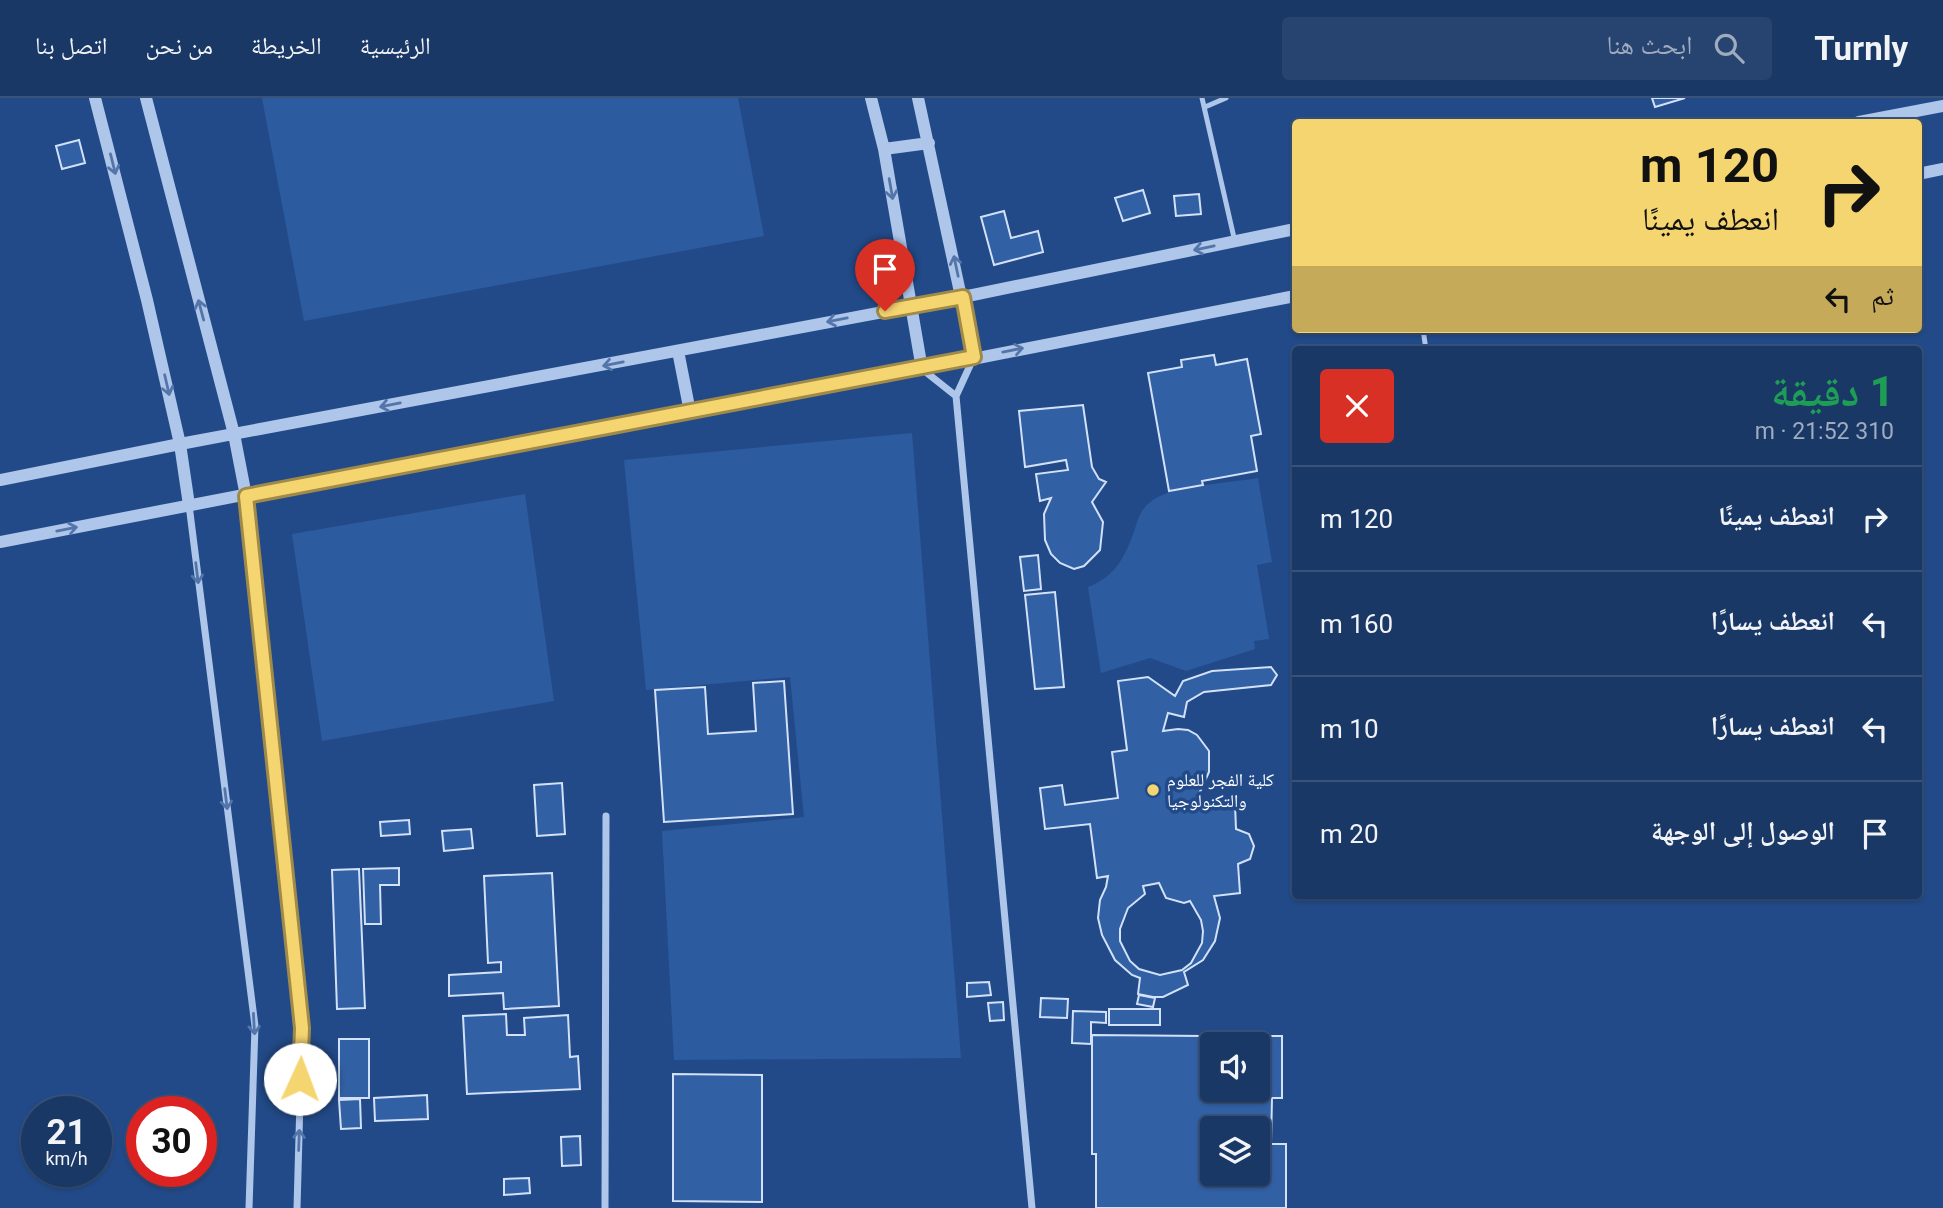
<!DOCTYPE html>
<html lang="ar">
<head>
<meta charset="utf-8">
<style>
  :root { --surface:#1a3866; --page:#27436f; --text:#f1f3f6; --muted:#9facbf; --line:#38527a }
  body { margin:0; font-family:Roboto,"Noto Naskh Arabic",sans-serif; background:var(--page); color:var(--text); direction:rtl; height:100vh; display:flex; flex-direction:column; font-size:26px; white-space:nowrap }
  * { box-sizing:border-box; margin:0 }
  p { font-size:23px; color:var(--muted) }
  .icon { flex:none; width:38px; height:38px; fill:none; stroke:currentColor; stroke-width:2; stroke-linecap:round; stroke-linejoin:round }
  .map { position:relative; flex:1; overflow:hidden; direction:ltr }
  .drawer { position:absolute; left:1292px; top:248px; width:630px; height:553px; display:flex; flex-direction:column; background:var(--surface); border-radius:7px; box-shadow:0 2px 5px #0004,0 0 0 2px var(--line); direction:rtl }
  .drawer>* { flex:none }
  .banner { position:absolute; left:1292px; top:21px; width:630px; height:214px; border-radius:7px; box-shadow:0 2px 5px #0004,0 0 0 2px var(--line); direction:rtl; background:#f5d570; color:#111; overflow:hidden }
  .controls { position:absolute; left:1200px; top:934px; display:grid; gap:14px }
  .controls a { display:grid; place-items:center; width:70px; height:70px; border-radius:7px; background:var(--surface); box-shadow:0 2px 5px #0004,0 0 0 2px var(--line); font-size:35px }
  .speed { position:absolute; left:21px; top:998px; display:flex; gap:14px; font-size:35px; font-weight:700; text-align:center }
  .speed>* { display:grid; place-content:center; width:91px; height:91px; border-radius:50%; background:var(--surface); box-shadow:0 2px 5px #0004,0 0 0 2px var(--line); line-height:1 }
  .speed small { font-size:18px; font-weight:400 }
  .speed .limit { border:10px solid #d22; background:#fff; color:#111 }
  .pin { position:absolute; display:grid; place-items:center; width:60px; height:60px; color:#fff; margin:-72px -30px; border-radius:50% 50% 50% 0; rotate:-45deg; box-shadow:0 0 7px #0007 }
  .pin .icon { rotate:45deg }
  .me { position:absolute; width:77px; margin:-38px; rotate:2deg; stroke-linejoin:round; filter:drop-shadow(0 0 5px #0008) }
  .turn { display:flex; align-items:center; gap:24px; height:147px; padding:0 28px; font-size:32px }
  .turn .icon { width:91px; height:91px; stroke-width:2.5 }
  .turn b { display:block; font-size:49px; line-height:60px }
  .then { display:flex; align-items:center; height:66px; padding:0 28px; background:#0003; gap:14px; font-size:26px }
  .round { display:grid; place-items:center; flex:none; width:74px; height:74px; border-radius:7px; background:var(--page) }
  .headline { display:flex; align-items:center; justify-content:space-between; height:119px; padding:0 28px }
  h1 { font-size:42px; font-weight:800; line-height:52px; color:#1e9e55 }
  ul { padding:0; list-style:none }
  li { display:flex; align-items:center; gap:21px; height:105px; padding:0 28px; border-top:2px solid var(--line) }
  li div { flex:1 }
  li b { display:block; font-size:26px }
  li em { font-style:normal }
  header { display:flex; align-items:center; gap:42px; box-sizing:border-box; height:98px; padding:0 35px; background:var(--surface); border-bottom:2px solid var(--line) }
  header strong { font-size:33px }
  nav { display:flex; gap:38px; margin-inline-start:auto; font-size:24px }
  .search { width:490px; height:63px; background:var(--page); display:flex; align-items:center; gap:18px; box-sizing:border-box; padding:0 24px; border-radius:7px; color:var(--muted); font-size:26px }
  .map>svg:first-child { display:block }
  .green { fill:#2c5ba0 }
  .building { fill:#3260a5; stroke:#d2e1f7; stroke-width:2; fill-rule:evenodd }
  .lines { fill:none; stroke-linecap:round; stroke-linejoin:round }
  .service { stroke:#aec6ea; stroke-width:5 }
  .minor { stroke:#aec6ea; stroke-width:7 }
  .tertiary { stroke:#aec6ea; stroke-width:12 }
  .oneway { stroke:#5375aa }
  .route-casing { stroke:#9f8a49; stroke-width:18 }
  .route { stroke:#f5d570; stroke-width:12 }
  .poi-dot { fill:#f5d570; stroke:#224a88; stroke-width:2.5 }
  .labels { text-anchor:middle; stroke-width:7; stroke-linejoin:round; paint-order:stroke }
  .poi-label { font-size:18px; fill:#fff; stroke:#224a88; text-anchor:start }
</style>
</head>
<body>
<header>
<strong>Turnly</strong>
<div class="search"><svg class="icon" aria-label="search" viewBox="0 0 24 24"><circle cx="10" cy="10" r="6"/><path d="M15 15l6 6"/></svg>ابحث هنا</div>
<nav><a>الرئيسية</a><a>الخريطة</a><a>من نحن</a><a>اتصل بنا</a></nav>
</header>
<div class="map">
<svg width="1943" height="1110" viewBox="0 0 1943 1110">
  <rect width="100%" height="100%" fill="#224a88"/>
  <path class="green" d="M262,0H738L764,138L304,223Z
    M912,335L961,960L674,962L662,733L804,719L790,579L646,592L624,362Z
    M1258,380L1272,464L1257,467L1269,541L1254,543L1255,551L1186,573L1150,560L1101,575L1088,489C1112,480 1123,463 1132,439C1138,424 1138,412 1153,402C1174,387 1231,385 1258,380Z
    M525,396L554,603L322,643L292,436Z"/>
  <path class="building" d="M1652,0H1685L1655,9Z
    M79,42L85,65L62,71L56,48Z
    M1143,92L1150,115L1123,123L1115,100Z
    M1199,96L1201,116L1176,118L1174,98Z
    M1004,113L1011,140L1038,133L1043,154L994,167L981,119Z
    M1214,257L1216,267L1247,261L1261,336L1251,338L1257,373L1202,383L1203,387L1169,393L1148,275L1182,269L1181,262Z
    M1083,307L1092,369L1099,381L1106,384L1092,404L1103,424L1100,452L1084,468L1074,471L1060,465L1051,456L1045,442L1044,416L1051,400L1040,403L1036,376L1068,372L1066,362L1025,369L1019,313Z
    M1038,457L1041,491L1024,493L1020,459Z
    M1055,494L1064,589L1035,591L1025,497Z
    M1271,569L1277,577L1271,587L1204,594L1187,604L1184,619L1168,615L1163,633L1178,631L1188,632L1197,637L1209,653V674L1195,705L1225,708L1235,706L1236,731L1249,736L1254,748L1250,761L1238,766L1240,795L1214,798L1220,820L1215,843L1203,862L1184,874L1188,887L1163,899H1153L1138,896L1140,880L1132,877L1115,862L1102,837L1098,820L1100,802L1106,789L1108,778L1097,780L1090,726L1045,731L1040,690L1062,687L1065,707L1118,700L1112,654L1127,652L1118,583L1148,579L1175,598L1183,583L1212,573ZM1159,785L1166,800L1184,805L1190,803L1201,822L1203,833L1202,845L1191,865L1182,872L1160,877L1139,871L1130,863L1120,843V831L1128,810L1145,796L1143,788Z
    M784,583L793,716L664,724L655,592L705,589L708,636L756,633L753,585Z
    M562,685L565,736L537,738L534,687Z
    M409,722L410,736L381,738L380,724Z
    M471,731L473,750L444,753L442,733Z
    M399,770V787H380L381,826H365L363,771Z
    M359,771L365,910L337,911L332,772Z
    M552,775L559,908L504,911L503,895L449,898V877L501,874V864L488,865L484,778Z
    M989,884L991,897L967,899V885Z
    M1139,897L1155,900L1153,909L1137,906Z
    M1041,900L1068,901L1067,920L1040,919Z
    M1003,904L1004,922L990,923L988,905Z
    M1109,911H1160V927H1109Z
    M1073,913L1106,914V925L1091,924V946L1072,945Z
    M506,916L507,937H525L524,920L568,917L570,959L578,958L580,991L467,996L463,918Z
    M1092,937L1204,938V948H1213V992H1258V947H1236V938H1282V1000H1272L1271,1046H1286V1110H1096V1056H1092ZM1213,1031H1258V1076H1213Z
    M339,941H369V1000H339Z
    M673,976L762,977V1104L673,1103Z
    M427,997L428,1021L375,1023L374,1000Z
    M360,1001L361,1030L341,1031L339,1002Z
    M580,1038L581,1067L562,1068L561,1039Z
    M529,1080L530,1095L504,1097V1081Z"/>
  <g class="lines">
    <path class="service" d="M1202,0L1235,144
      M1205,9L1226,0
      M1423,231L1426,252"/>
    <path class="minor" d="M973,261L956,298L1032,1110
      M922,271L956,298
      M246,398L302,930L297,1110
      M189,407L255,928L249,1110
      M605,1110L606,718"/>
    <path class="tertiary" d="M95,0L147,202L180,346L189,407
      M146,0L234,336L246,398
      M871,0L884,51L922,271
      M918,0L974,259
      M1859,24L1943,8
      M884,51L929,45
      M1918,76L1943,71
      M678,253L690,314
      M0,382L180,346L963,199L1295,131
      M0,444L393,368L922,271L1295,198"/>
  </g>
  <defs><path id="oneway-shaft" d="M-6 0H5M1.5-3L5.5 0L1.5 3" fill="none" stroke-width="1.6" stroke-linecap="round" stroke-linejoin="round" transform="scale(1.75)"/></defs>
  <g class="oneway">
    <use href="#oneway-shaft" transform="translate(113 66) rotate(76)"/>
    <use href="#oneway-shaft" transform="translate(891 91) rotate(80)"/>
    <use href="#oneway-shaft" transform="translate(1204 150) rotate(168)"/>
    <use href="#oneway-shaft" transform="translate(956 168) rotate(-102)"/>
    <use href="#oneway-shaft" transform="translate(201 212) rotate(-105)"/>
    <use href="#oneway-shaft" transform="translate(837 222) rotate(169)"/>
    <use href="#oneway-shaft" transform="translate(1013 252) rotate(-11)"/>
    <use href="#oneway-shaft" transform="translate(613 266) rotate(169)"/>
    <use href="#oneway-shaft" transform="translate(167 287) rotate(77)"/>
    <use href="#oneway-shaft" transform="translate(390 307) rotate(169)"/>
    <use href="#oneway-shaft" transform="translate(67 431) rotate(-11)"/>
    <use href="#oneway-shaft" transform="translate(197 475) rotate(83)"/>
    <use href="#oneway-shaft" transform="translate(226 701) rotate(83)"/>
    <use href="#oneway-shaft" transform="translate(254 926) rotate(87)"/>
    <use href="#oneway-shaft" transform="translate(299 1042) rotate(-88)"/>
  </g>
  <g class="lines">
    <g class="route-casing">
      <path id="route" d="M300,981L302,930L246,398L974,259L963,199L885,213"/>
    </g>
    <use href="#route" class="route"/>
  </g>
  <circle class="poi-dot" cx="1153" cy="692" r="7"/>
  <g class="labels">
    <g class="poi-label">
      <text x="1167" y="688">كلية الفجر للعلوم<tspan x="1167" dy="21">والتكنولوجيا</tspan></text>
    </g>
  </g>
</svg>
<div class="controls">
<a><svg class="icon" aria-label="sound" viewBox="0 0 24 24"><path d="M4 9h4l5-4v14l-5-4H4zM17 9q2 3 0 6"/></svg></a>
<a><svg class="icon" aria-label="layers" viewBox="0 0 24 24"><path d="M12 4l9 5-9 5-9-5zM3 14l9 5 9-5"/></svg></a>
</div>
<div class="speed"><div>21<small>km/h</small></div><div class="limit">30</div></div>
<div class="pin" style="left:885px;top:213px;background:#d93025"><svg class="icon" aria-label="arrive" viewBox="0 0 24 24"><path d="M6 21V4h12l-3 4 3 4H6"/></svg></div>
<svg class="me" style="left:300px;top:981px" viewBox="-20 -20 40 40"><circle r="19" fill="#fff"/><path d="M0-13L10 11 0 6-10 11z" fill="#f5d570"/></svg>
<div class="banner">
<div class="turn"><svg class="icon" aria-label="right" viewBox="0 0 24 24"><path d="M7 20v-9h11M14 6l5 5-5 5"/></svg><div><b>120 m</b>انعطف يمينًا</div></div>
<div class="then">ثم<svg class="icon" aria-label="left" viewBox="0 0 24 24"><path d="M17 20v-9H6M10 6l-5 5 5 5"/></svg></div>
</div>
<section class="drawer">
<div class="headline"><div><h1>1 دقيقة</h1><p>310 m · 21:52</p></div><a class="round" style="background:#d93025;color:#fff"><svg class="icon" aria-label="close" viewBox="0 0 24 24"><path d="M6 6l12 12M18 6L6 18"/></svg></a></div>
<ul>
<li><svg class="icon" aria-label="right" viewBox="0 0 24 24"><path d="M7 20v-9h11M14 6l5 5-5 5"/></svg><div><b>انعطف يمينًا</b></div><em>120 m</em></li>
<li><svg class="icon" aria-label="left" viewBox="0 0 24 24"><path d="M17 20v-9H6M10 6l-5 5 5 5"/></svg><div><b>انعطف يسارًا</b></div><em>160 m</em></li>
<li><svg class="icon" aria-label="left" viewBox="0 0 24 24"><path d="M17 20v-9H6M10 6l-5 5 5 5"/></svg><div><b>انعطف يسارًا</b></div><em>10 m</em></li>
<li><svg class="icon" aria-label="arrive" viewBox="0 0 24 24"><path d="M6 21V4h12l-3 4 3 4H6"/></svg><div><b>الوصول إلى الوجهة</b></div><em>20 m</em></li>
</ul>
</section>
</div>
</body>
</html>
